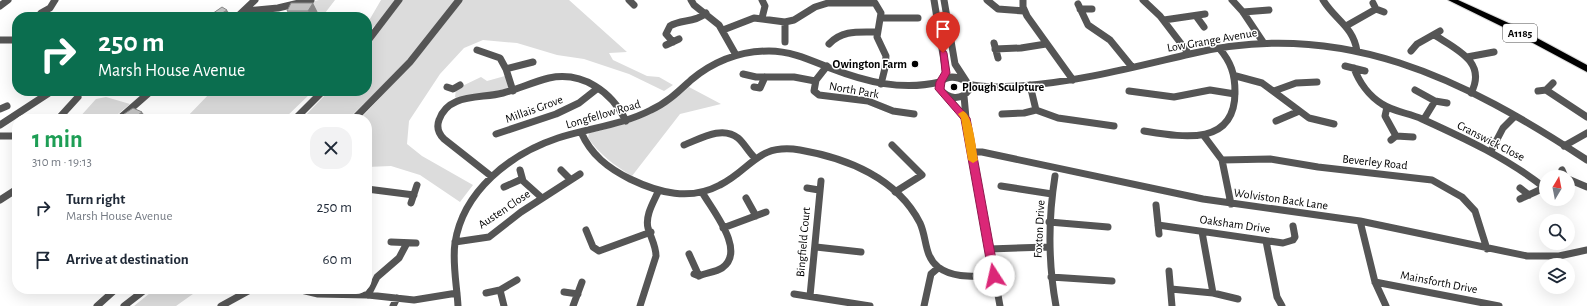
<!DOCTYPE html>
<html lang="en">
<head>
<meta charset="utf-8">
<style>
  :root { --surface:#fff; --page:#f2f2f3; --text:#1f2937; --muted:#747a83 }
  body { margin:0; font-family:"Alegreya Sans",sans-serif; background:var(--page); color:var(--text); height:100vh; display:flex; flex-direction:column; font-size:15px; white-space:nowrap }
  * { box-sizing:border-box; margin:0 }
  p { font-size:13px; color:var(--muted) }
  .icon { flex:none; width:22px; height:22px; fill:none; stroke:currentColor; stroke-width:2; stroke-linecap:round; stroke-linejoin:round }
  .map { position:relative; flex:1; overflow:hidden }
  .details { position:absolute; left:12px; top:114px; width:360px; height:180px; display:flex; flex-direction:column; background:var(--surface); border-radius:16px; box-shadow:0 4px 16px #0002 }
  .details>* { flex:none }
  .hud { position:absolute; left:12px; top:12px; width:360px; height:84px; border-radius:16px; box-shadow:0 4px 16px #0002; background:#0b6e4f; color:#fff; overflow:hidden }
  .needle { width:26px; rotate:10deg }
  .tools { position:absolute; left:1539px; top:170px; display:grid; gap:8px }
  .tools a { display:grid; place-items:center; width:36px; height:36px; border-radius:50%; background:var(--surface); box-shadow:0 4px 16px #0002; font-size:20px }
  .pin { position:absolute; display:grid; place-items:center; width:34px; height:34px; color:#fff; margin:-41px -17px; border-radius:50% 50% 50% 0; rotate:-45deg; box-shadow:0 0 4px #0007 }
  .pin .icon { rotate:45deg }
  .me { position:absolute; width:44px; margin:-22px; rotate:350deg; stroke-linejoin:round; filter:drop-shadow(0 0 3px #0008) }
  .turn { display:flex; align-items:center; gap:14px; height:84px; padding:0 20px; font-size:18px }
  .turn .icon { width:52px; height:52px; stroke-width:2.5 }
  .turn b { display:block; font-size:28px; line-height:34px }
  .round { display:grid; place-items:center; flex:none; width:42px; height:42px; border-radius:16px; background:var(--page) }
  .overview { display:flex; align-items:center; justify-content:space-between; height:68px; padding:0 20px }
  h1 { font-size:24px; font-weight:700; line-height:30px; color:#1e9e55 }
  ul { padding:0; list-style:none }
  li { display:flex; align-items:center; gap:12px; height:52px; padding:0 20px }
  li div { flex:1 }
  li b { display:block; font-size:15px }
  li em { font-style:normal }
  .map>svg:first-child { display:block }
  .green { fill:#dcdcdc }
  .lines { fill:none; stroke-linecap:round; stroke-linejoin:round }
  .major-casing { stroke:#dbdbdb; stroke-width:2 }
  .minor { stroke:#555; stroke-width:7 }
  .major { fill:#000; fill-rule:evenodd }
  .wall { fill:#a9a9a9 }
  .shaded-wall { fill:#898989 }
  .building { fill:#c4c4c4; stroke:#898989 }
  .route { fill:#db2777; stroke:#8e194d }
  .slow { fill:#f59e0b }
  .poi-dot { fill:#000; stroke:#fff; stroke-width:1.5 }
  .labels { text-anchor:middle; stroke-width:3; stroke-linejoin:round; paint-order:stroke }
  .shield { fill:#fff; stroke:#4c4c4c; stroke-width:1 }
  .shield-label { font-size:11px; font-weight:bold; fill:#000 }
  .street-label { font-size:12px; fill:#000; stroke:#fff }
  .poi-label { font-size:12px; font-weight:bold; fill:#000; stroke:#fff; text-anchor:end }
</style>
</head>
<body>
<div class="map">
<svg width="1587" height="306" viewBox="0 0 1587 306">
  <rect width="100%" height="100%" fill="#fff"/>
  <path class="green" d="M319,0H335L322,17H283L295,5Z
    M381,0H396L378,25H375L367,34V24Z
    M402,0H456L404,65L348,119H302L329,91H367V47Z
    M462,0H569L627,52L609,53L613,60L647,76L659,77L673,85L664,91L629,74L584,59L557,55L517,43L483,40L464,48L440,74L409,121L407,144L422,156L473,185L460,202L420,175L391,166L367,167V119H360C396,81 432,44 462,0Z
    M505,76L510,88L458,99L455,97L456,89L481,77L487,81Z
    M689,87L721,104L680,114L632,176C614,165 600,155 588,138L589,133C627,125 660,113 689,87Z
    M212,91H313L284,119H185Z
    M106,97L130,104L112,119H78L96,99Z
    M155,289H200L176,306H134Z"/>
  <g class="lines">
    <g class="major-casing">
      <path id="major" d="M1448,0H1458L1513,25L1587,65V72L1507,29Z"/>
    </g>
    <path class="minor" d="M629,0L634,5
      M691,0L694,5L719,25L736,55
      M762,0L765,6L762,18
      M934,0L946,73L943,79
      M944,0L955,64L968,84L969,90C961,101 948,99 940,89V82C948,75 956,76 965,81
      M987,0L998,9L1024,11
      M1023,0V7L1027,16L1073,80
      M1143,0L1160,16L1189,54
      M1232,0L1243,12L1263,42
      M1323,0C1335,20 1353,26 1357,51
      M1373,3L1376,9L1384,12
      M1078,4L1088,25L1110,40L1132,67
      M0,6L8,0
      M1080,9H1092
      M245,11L278,8L311,0
      M1243,12L1269,10
      M41,13L50,8L55,0
      M1196,16L1204,27
      M237,17L255,0
      M882,18H918
      M1164,20L1205,14
      M785,22V42
      M1346,26L1376,9
      M723,30L754,18L785,22L794,20L815,7L828,3H875L881,13L877,37L886,56L885,68L881,84
      M1436,36C1458,50 1487,63 1471,93
      M0,40H17
      M367,42L399,0
      M673,42L666,34L670,26C681,19 695,23 706,13
      M994,43L998,58
      M829,44C842,30 858,32 876,32
      M666,45L679,39
      M995,49L1021,48L1046,44
      M477,50L500,58L506,69L513,91
      M1411,51L1417,44L1440,31
      M1467,57L1494,52
      M827,66L816,80L814,91L819,95L868,101L893,111L914,114
      M1345,66L1365,71
      M1354,68C1359,82 1369,96 1382,104C1394,112 1409,113 1422,119C1466,139 1507,158 1545,188
      M506,69L533,62
      M743,74L756,77H794L815,81
      M1236,76L1262,83L1309,118L1334,124
      M968,84C985,88 1002,87 1020,86C1078,82 1134,67 1190,54C1341,17 1464,79 1587,160
      M1030,85L1036,110L1058,118L1114,126
      M447,87L453,89L460,85
      M754,87L760,88L765,77
      M1415,90L1435,101L1447,103
      M1546,90L1587,117
      M1129,91L1174,97L1210,90L1235,94
      M1274,91L1296,83L1317,82
      M1538,91L1546,90L1553,83
      M964,96L966,118L1000,306
      M947,97L965,117
      M1387,107L1385,116L1396,136
      M0,109L7,106
      M1002,114L1024,113L1036,110
      M58,119L78,97
      M119,119L151,91
      M295,119L323,91
      M354,119L410,62L459,0
      M1424,119L1435,101
      M1276,121L1297,112
      M0,125L52,91
      M1144,131C1182,137 1235,147 1235,92C1235,74 1231,62 1219,48
      M581,132C591,155 608,168 630,179C659,193 690,201 720,185C752,169 757,143 800,150C847,158 897,178 920,223C927,238 924,256 938,267C954,279 976,276 994,276
      M496,134L556,114L579,103L598,88
      M0,136H17
      M1204,136L1222,160L1231,204
      M1391,140L1396,136L1413,137
      M684,145C700,139 722,125 738,138C744,143 748,151 754,157
      M892,145L922,175L895,192
      M1564,146L1587,133
      M1491,151L1503,128L1515,116
      M972,152H982L1203,199L1360,221L1527,256H1559L1587,250
      M1222,160L1270,159L1318,167L1432,180L1462,197L1475,211L1487,249
      M520,170L523,181L542,198
      M561,170L570,179
      M1562,170L1565,177
      M491,176L444,139C439,134 436,128 439,120C448,93 480,99 503,93C518,89 533,82 549,78C583,71 612,92 626,121
      M1055,176C1048,220 1048,262 1056,306
      M1568,179L1587,187
      M1001,186L1052,194
      M504,187L522,179
      M807,188L819,190
      M1520,188L1529,195
      M367,189L414,195
      M746,198L756,216
      M1520,199L1546,187
      M0,200L17,189
      M411,203L417,185
      M1156,205L1159,234
      M1360,221L1375,282L1386,306
      M1049,222L1108,227
      M1158,225L1283,243L1293,240L1295,237L1293,226
      M723,228L766,212
      M586,230L593,247L599,251L651,232
      M1202,232L1213,293
      M1266,241L1277,297L1282,306
      M391,242L416,243
      M455,242L489,237L521,212L580,174
      M816,247L861,252
      M989,249L1048,247
      M689,254L699,276
      M1169,271L1172,306
      M694,274L699,276C706,273 716,272 722,268C747,251 712,210 702,192
      M1051,277L1112,281
      M1375,282L1499,306
      M297,289L318,294L368,295L414,300L457,293
      M1171,289L1213,293L1238,299
      M500,290L504,306
      M564,292L578,294
      M486,293L500,290L517,280
      M794,294L870,306
      M368,295L377,277L399,258L407,243
      M810,296L821,181
      M97,306L116,289
      M124,306L146,289
      M221,306L252,289
      M393,306L397,298
      M458,306C457,286 452,263 455,243C463,191 510,154 558,138C589,128 622,125 651,110C667,103 679,91 691,80C714,61 740,51 769,51C791,51 810,60 830,68C866,82 902,91 940,82
      M573,306L582,282
      M640,306L656,256C656,246 651,238 648,228C645,216 653,203 658,192
      M924,306L931,274L938,268"/>
    <use href="#major" class="major"/>
  </g>
  <path class="wall" d="M313,3L318,13L315,17H290L287,11Z
    M124,114L146,117L143,119H128Z"/>
  <path class="shaded-wall" d="M313,3L318,13L315,17H311L308,11Z
    M227,10L232,17H216Z
    M142,112L146,117L143,119H134V118Z"/>
  <path class="building" d="M291,3H313L308,11H287Z
    M222,7L227,10L216,17H203L205,15L209,16Z
    M133,108L142,112L134,118L124,114Z"/>
  <path class="route" d="M940,51H946L947,53L950,73L945,82L944,89L970,118L999,276L994,280L989,276L961,119L935,89L936,82L942,72Z"/>
  <path class="slow" d="M963,111C973,114 976,149 978,160L973,163L968,160L961,118L958,114Z"/>
  <g class="poi-dot">
    <circle cx="915" cy="64" r="4"/>
    <circle cx="954" cy="87" r="4"/>
  </g>
  <g class="labels">
    <rect class="shield" x="1503" y="24" width="34" height="18" rx="3"/>
    <g class="shield-label">
      <text x="1520" y="37">A1185</text>
    </g>
    <g class="street-label">
      <text transform="translate(1212 40) rotate(-10)" y="4">Low Grange Avenue</text>
      <text transform="translate(854 90) rotate(10)" y="4">North Park</text>
      <text transform="translate(534 109) rotate(-20)" y="4">Millais Grove</text>
      <text transform="translate(603 114) rotate(-16)" y="4">Longfellow Road</text>
      <text transform="translate(1491 141) rotate(27)" y="4">Cranswick Close</text>
      <text transform="translate(1375 162) rotate(6)" y="4">Beverley Road</text>
      <text transform="translate(1281 199) rotate(8)" y="4">Wolviston Back Lane</text>
      <text transform="translate(504 209) rotate(-34)" y="4">Austen Close</text>
      <text transform="translate(1235 224) rotate(8)" y="4">Oaksham Drive</text>
      <text transform="translate(1039 229) rotate(-87)" y="4">Foxton Drive</text>
      <text transform="translate(803 242) rotate(-85)" y="4">Bingfield Court</text>
      <text transform="translate(1439 282) rotate(11)" y="4">Mainsforth Drive</text>
    </g>
    <g class="poi-label">
      <text x="907" y="68">Owington Farm</text>
      <text x="962" y="91" text-anchor="start">Plough Sculpture</text>
    </g>
  </g>
</svg>
<div class="tools">
<a><svg class="needle" viewBox="-14 -14 28 28"><path d="M0-13l5 13h-10z" fill="#e53935"/><path d="M0 13l5-13h-10z" fill="#747a83"/></svg></a>
<a><svg class="icon" aria-label="search" viewBox="0 0 24 24"><circle cx="10" cy="10" r="6"/><path d="M15 15l6 6"/></svg></a>
<a><svg class="icon" aria-label="layers" viewBox="0 0 24 24"><path d="M12 4l9 5-9 5-9-5zM3 14l9 5 9-5"/></svg></a>
</div>
<div class="pin" style="left:943px;top:53px;background:#d93025"><svg class="icon" aria-label="arrive" viewBox="0 0 24 24"><path d="M6 21V4h12l-3 4 3 4H6"/></svg></div>
<svg class="me" style="left:994px;top:276px" viewBox="-20 -20 40 40"><circle r="19" fill="#fff"/><path d="M0-13L10 11 0 6-10 11z" fill="#db2777"/></svg>
<div class="hud">
<div class="turn"><svg class="icon" aria-label="right" viewBox="0 0 24 24"><path d="M7 20v-9h11M14 6l5 5-5 5"/></svg><div><b>250 m</b>Marsh House Avenue</div></div>
</div>
<section class="details">
<div class="overview"><div><h1>1 min</h1><p>310 m · 19:13</p></div><a class="round"><svg class="icon" aria-label="close" viewBox="0 0 24 24"><path d="M6 6l12 12M18 6L6 18"/></svg></a></div>
<ul>
<li><svg class="icon" aria-label="right" viewBox="0 0 24 24"><path d="M7 20v-9h11M14 6l5 5-5 5"/></svg><div><b>Turn right</b><p>Marsh House Avenue</p></div><em>250 m</em></li>
<li><svg class="icon" aria-label="arrive" viewBox="0 0 24 24"><path d="M6 21V4h12l-3 4 3 4H6"/></svg><div><b>Arrive at destination</b></div><em>60 m</em></li>
</ul>
</section>
</div>
</body>
</html>
